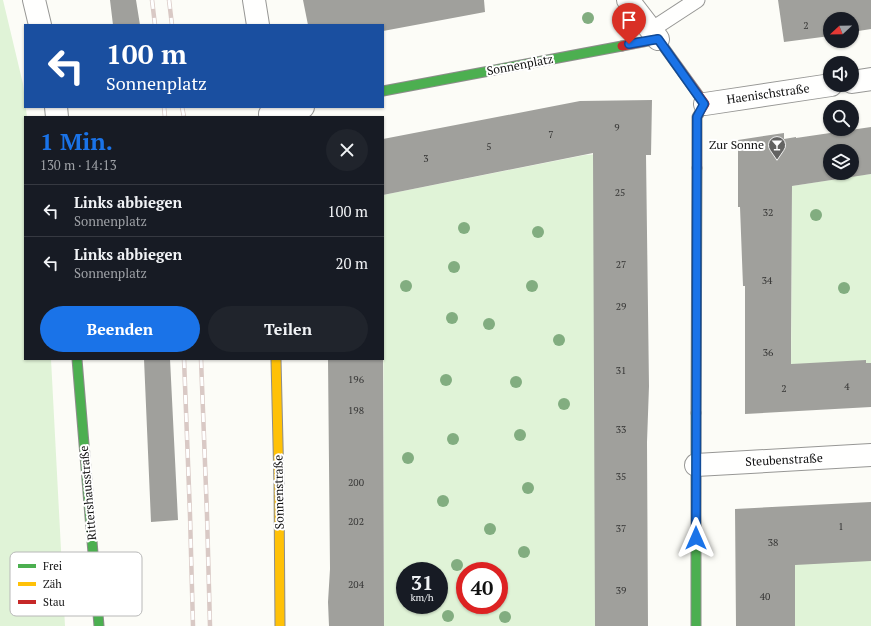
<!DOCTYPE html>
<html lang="de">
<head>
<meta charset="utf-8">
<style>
  :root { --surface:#171b24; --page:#20242c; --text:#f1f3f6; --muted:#9ea1a6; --line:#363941; --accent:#1a73e8 }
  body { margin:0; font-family:"PT Serif",serif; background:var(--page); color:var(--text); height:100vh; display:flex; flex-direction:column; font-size:15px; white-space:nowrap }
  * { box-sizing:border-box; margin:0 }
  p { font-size:13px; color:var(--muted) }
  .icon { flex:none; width:22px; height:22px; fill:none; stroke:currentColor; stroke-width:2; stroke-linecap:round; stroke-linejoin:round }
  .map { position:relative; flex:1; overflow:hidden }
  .sheet { position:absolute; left:24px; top:116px; width:360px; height:244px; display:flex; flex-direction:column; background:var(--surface); border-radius:0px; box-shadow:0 1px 3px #0004 }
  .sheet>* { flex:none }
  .top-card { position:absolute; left:24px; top:24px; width:360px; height:84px; border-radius:0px; box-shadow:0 1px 3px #0004; background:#1a4fa0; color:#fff; overflow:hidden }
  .needle { width:26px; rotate:248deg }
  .buttons { position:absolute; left:823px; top:12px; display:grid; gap:8px }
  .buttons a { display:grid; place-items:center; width:36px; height:36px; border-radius:50%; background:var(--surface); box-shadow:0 1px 3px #0004; font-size:20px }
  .speed { position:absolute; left:396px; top:562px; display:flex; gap:8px; font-size:20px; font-weight:700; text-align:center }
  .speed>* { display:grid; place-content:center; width:52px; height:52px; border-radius:50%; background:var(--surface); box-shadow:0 1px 3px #0004; line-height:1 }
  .speed small { font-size:10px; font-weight:400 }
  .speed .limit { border:6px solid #d22; background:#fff; color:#111 }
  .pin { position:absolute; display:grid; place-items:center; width:34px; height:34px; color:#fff; margin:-41px -17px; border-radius:50% 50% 50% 0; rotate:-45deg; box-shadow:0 0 4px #0007 }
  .pin .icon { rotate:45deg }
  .me { position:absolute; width:44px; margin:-22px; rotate:0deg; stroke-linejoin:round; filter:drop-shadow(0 0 3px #0008) }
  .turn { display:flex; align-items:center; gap:14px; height:84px; padding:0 16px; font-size:18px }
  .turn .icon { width:52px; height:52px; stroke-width:2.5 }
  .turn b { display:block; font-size:28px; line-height:34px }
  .round { display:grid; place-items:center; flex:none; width:42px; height:42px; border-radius:21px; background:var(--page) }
  .head { display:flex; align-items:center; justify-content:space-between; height:68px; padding:0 16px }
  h1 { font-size:24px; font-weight:700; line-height:30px; color:var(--accent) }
  .primary-button { display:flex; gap:8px; margin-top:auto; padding:8px 16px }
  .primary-button a { flex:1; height:46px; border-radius:24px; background:var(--accent); color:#fff; font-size:16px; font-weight:700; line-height:46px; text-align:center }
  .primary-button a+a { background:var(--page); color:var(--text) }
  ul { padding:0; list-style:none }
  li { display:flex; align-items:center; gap:12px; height:52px; padding:0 16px; border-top:1px solid var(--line) }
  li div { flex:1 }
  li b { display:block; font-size:15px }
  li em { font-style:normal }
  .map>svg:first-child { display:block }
  .green { fill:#e0f3d7; fill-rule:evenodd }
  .building { fill:#a0a09c; fill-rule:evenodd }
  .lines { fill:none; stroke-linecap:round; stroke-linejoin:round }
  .lane-casing { stroke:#979795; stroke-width:17 }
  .street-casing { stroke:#979795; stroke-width:24 }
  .fast-casing { stroke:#8d8d8b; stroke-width:11 }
  .slow-casing { stroke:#8d8d8b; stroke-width:11 }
  .jam-casing { stroke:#8d8d8b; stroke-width:11 }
  .lane { stroke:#fffffe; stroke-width:15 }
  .street { stroke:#fffffe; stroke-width:22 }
  .fast { stroke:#4caf50; stroke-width:9 }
  .slow { stroke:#ffc107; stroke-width:9 }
  .jam { stroke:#c62828; stroke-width:9 }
  .rail-casing { stroke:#d9c9c5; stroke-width:4.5 }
  .rail { stroke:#fff; stroke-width:3; stroke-dasharray:9; stroke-linecap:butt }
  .tree { fill:#82ad80 }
  .route-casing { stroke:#114b97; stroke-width:10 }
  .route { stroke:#1a73e8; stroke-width:7 }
  .labels { text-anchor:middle; stroke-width:4; stroke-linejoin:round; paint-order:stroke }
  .number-label { font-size:10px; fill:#353534 }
  .street-label { font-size:12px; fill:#111; stroke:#fff }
  .poi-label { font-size:12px; fill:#111; stroke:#fff; text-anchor:end }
  .key { fill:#fff; stroke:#b8b8b8; stroke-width:1 }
  .key-label { font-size:11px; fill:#111 }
</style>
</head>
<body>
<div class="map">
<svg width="871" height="626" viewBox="0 0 871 626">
  <rect width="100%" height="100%" fill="#fcfcf7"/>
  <path class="green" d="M0,0H3L23,84L27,117H25V359H51L65,626H0Z
    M615,153L595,626H384L383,195L585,155ZM405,571H439V605H405ZM465,571H499V605H465Z
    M864,173L865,175L871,174V363L791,364L792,186L837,179Z
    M794,553L871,561V626H795Z"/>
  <path class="building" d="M110,0H136L140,25H113Z
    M303,0H484L485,12L383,31V25H308Z
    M778,0H871V29L852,32V19H830V36L784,42Z
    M652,100L651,155H646L649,386L647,442L648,626H595L593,153L383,195V139L580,101Z
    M871,127V174L792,186L791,339V364L866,360V363H871V407L745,414V286H743L740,207H738V140L784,133V139L796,137V138ZM830,151H852V173H830Z
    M144,359H170L178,520L151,522Z
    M328,359H383L384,626H329L328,602L330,569Z
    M871,502V561L795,565V626H736L735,509Z"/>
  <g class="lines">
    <g class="lane-casing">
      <path id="lane" d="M651,30L697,0"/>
    </g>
    <g class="street-casing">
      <path id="street" d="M34,0L40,25
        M254,0L258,25
        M628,0L658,39
        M852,82L871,79
        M705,104L831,85
        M56,107L57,117
        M270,114L303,107
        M696,465L871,455"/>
    </g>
    <g class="fast-casing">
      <path id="fast" d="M383,91L622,46
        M77,359L99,626
        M696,626V413"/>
    </g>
    <g class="slow-casing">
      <path id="slow" d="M276,359L279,486L280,626
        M696,413L697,168"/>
    </g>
    <g class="jam-casing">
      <path id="jam" d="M622,46L658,39L705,104L697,117V168"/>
    </g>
    <use href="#lane" class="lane"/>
    <use href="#street" class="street"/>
    <use href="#fast" class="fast"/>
    <use href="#slow" class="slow"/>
    <use href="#jam" class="jam"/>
    <g class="rail-casing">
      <path id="rail" d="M152,0L155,25
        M169,0L172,25
        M164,107L165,117
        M182,107L184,117
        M184,359L190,515L193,626
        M201,359L207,515L210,626"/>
    </g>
    <use href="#rail" class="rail"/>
  </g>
  <g class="tree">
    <circle cx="588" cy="18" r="6"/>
    <circle cx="816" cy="215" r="6"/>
    <circle cx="464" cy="228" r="6"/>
    <circle cx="538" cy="232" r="6"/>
    <circle cx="454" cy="267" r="6"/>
    <circle cx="406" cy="286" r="6"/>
    <circle cx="532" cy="286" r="6"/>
    <circle cx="844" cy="288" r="6"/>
    <circle cx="452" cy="318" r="6"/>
    <circle cx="489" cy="324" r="6"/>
    <circle cx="559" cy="340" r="6"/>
    <circle cx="446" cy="380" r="6"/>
    <circle cx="516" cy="382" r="6"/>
    <circle cx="564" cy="404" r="6"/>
    <circle cx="520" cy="435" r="6"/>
    <circle cx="453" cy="439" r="6"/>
    <circle cx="408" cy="458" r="6"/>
    <circle cx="528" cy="488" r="6"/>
    <circle cx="443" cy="501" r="6"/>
    <circle cx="490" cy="529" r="6"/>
    <circle cx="524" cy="552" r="6"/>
    <circle cx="457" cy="565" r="6"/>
    <circle cx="448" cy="616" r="6"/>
    <circle cx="505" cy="617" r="6"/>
  </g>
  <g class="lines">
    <g class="route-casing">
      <path id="route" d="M629,44L658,39L704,104L697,117L696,538"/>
    </g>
    <use href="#route" class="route"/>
  </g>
  <defs>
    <g id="bar-pin" transform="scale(0.9)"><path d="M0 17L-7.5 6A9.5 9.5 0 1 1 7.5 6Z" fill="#636362" stroke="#fff"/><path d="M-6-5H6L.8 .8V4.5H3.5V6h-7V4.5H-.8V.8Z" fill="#fff"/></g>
  </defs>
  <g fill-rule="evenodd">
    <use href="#bar-pin" x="777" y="145"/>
  </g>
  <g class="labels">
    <g class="number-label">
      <text x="806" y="29">2</text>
      <text x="617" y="131">9</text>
      <text x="551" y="138">7</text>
      <text x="489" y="150">5</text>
      <text x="426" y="162">3</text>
      <text x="620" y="196">25</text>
      <text x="768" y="216">32</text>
      <text x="621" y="268">27</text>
      <text x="767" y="284">34</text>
      <text x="621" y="310">29</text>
      <text x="768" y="356">36</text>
      <text x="621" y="374">31</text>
      <text x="356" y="383">196</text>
      <text x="847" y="390">4</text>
      <text x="784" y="392">2</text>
      <text x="356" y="414">198</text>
      <text x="621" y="433">33</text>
      <text x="621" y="480">35</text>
      <text x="356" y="486">200</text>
      <text x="356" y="525">202</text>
      <text x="841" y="530">1</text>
      <text x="621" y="532">37</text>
      <text x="773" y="546">38</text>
      <text x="356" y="588">204</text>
      <text x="621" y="594">39</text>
      <text x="765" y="600">40</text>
    </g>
    <g class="street-label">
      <text transform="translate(520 65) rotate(-11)" y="4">Sonnenplatz</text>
      <text transform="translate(768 94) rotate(-8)" y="4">Haenischstraße</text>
      <text transform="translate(784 460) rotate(-3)" y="4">Steubenstraße</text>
      <text transform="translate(279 492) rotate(-91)" y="4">Sonnenstraße</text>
      <text transform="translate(88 493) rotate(-95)" y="4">Rittershausstraße</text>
    </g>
    <g class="poi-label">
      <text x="764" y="149">Zur Sonne</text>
    </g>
  </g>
  <rect x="10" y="552" width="132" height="64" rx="6" class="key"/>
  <rect x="18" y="564" width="18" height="4" fill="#4caf50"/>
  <rect x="18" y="582" width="18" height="4" fill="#ffc107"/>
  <rect x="18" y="600" width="18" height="4" fill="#c62828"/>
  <g class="key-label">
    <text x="43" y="570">Frei</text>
    <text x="43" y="588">Zäh</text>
    <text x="43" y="606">Stau</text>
  </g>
</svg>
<div class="buttons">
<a><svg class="needle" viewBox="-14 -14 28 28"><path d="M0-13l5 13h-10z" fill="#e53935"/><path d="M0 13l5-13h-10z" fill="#9ea1a6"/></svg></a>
<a><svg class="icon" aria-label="sound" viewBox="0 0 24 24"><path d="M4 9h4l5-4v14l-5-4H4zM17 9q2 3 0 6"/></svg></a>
<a><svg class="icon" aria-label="search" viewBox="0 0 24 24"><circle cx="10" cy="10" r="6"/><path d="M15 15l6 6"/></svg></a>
<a><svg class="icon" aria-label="layers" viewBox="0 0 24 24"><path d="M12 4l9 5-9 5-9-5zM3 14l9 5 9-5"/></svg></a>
</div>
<div class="speed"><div>31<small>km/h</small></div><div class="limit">40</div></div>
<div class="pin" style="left:629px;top:44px;background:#d93025"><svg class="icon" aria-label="arrive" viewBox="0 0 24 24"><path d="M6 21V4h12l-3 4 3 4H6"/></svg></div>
<svg class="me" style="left:696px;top:538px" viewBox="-20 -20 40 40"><path d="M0-17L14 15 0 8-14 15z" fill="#1a73e8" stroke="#fff" stroke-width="4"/></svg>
<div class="top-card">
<div class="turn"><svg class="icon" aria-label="left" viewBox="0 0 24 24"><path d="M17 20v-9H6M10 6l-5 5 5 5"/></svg><div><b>100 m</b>Sonnenplatz</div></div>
</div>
<section class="sheet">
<div class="head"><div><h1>1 Min.</h1><p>130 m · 14:13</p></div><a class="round"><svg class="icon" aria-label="close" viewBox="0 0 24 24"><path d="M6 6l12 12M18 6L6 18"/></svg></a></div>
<ul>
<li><svg class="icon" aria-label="left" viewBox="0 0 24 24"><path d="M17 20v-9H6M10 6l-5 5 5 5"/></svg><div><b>Links abbiegen</b><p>Sonnenplatz</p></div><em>100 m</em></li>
<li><svg class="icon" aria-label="left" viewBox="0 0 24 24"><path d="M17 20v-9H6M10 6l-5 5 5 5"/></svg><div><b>Links abbiegen</b><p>Sonnenplatz</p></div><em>20 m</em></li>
</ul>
<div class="primary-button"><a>Beenden</a><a>Teilen</a></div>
</section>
</div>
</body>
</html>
